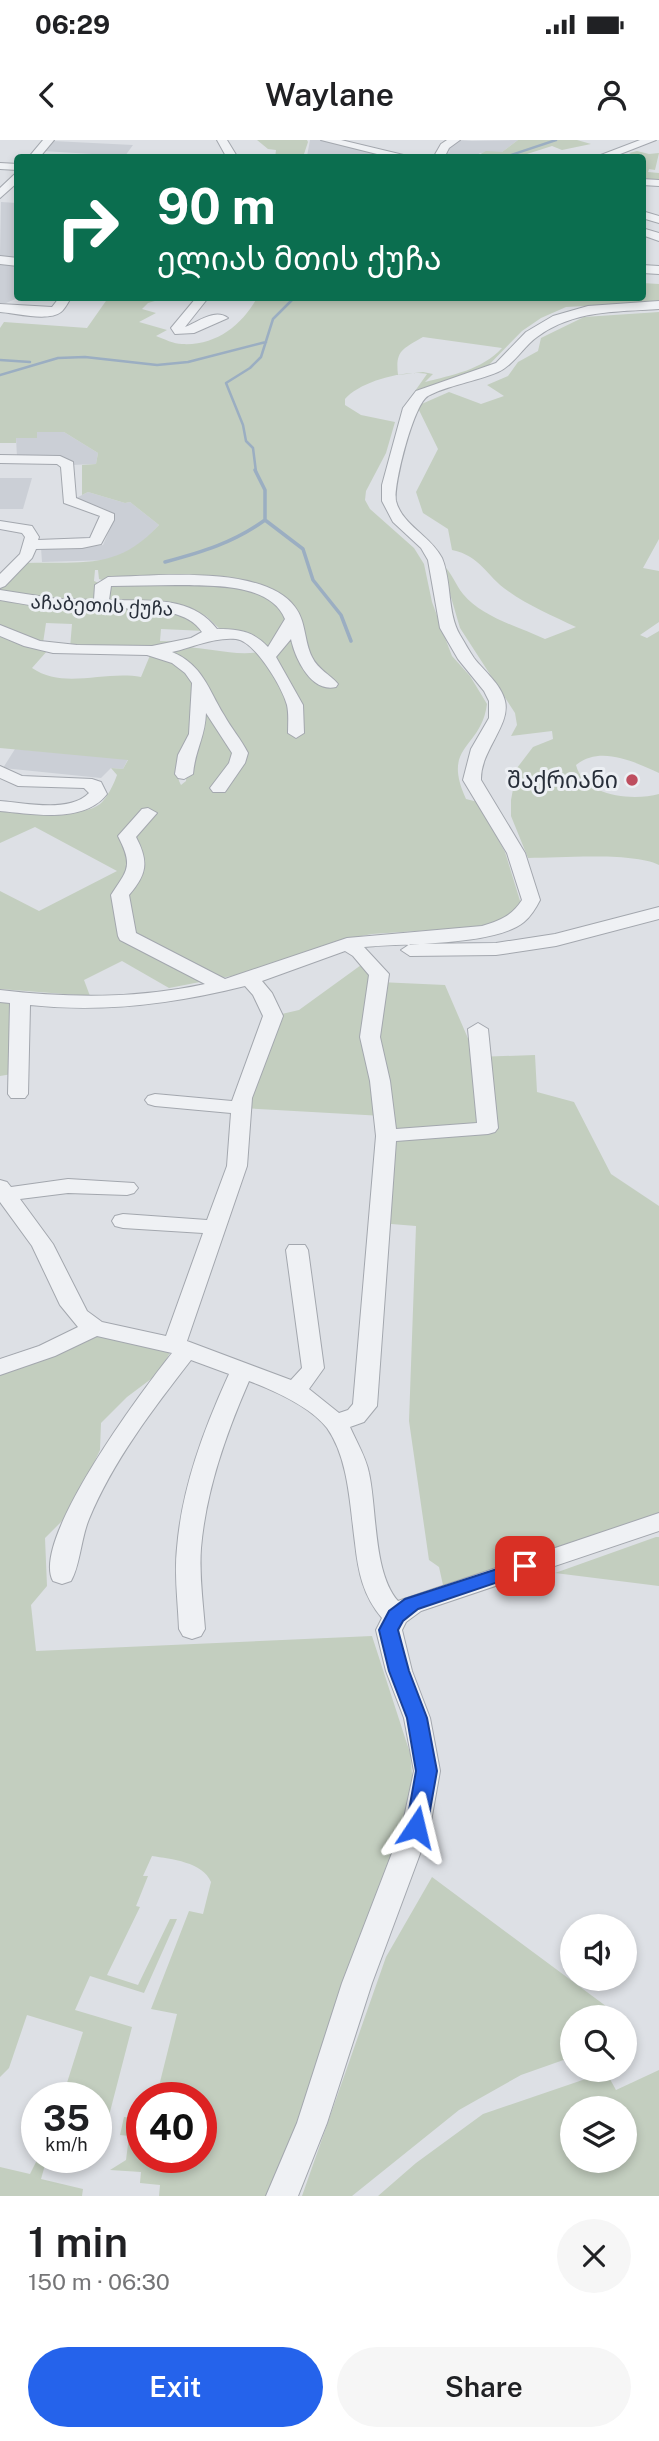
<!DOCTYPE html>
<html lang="en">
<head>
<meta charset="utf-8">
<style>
  :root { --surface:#fff; --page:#f6f6f6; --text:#202124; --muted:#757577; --accent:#2563eb }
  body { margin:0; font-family:"Public Sans","Noto Sans Georgian",sans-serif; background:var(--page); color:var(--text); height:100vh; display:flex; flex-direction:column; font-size:26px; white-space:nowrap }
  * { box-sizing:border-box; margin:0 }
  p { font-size:23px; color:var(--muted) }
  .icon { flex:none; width:38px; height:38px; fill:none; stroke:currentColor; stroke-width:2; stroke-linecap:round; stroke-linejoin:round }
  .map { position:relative; height:2056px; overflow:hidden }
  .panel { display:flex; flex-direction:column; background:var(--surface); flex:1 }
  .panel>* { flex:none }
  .banner { position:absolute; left:14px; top:14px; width:632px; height:147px; border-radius:7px; box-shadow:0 4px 10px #0003; background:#0b6e4f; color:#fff; overflow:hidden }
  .controls { position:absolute; left:560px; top:1774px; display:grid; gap:14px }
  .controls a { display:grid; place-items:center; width:77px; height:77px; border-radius:50%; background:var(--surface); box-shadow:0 4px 10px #0003; font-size:35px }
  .speed { position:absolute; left:21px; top:1942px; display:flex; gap:14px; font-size:35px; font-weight:700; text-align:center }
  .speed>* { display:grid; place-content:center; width:91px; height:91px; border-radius:50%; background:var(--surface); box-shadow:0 4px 10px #0003; line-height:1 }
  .speed small { font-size:18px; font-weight:400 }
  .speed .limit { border:10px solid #d22; background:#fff; color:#111 }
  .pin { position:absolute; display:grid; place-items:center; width:60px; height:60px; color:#fff; margin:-30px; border-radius:14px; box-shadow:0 4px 10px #0006 }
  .me { position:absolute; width:77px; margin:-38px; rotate:10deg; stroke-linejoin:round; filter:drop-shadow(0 0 5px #0008) }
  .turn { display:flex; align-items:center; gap:24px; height:147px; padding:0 28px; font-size:32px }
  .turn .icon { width:91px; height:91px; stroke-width:2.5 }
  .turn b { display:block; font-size:49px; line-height:60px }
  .round { display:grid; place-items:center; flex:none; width:74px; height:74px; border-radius:37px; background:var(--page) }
  .headline { display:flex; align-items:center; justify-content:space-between; height:119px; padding:0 28px }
  h1 { font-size:42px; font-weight:600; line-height:52px }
  .primary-button { display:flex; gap:14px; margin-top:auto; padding:14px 28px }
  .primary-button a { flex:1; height:80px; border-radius:42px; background:var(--accent); color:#fff; font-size:28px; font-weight:600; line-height:80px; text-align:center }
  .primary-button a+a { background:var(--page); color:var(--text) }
  .status { display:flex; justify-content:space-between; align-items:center; height:49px; padding:0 35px; background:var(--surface); direction:ltr }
  .status svg { height:19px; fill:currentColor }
  header { display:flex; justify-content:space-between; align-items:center; height:91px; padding:0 28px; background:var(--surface); font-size:32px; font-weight:600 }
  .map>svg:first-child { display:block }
  .built { fill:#cbcfd6 }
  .green { fill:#c3cebf; fill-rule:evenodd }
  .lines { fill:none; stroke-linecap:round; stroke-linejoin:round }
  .stream-far1 { stroke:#9baec2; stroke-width:2.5 }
  .stream { stroke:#9baec2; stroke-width:3.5 }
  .minor-casing { stroke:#a3a7ae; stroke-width:2 }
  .minor { fill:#eff1f4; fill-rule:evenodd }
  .route { fill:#2563eb; stroke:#184099; stroke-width:2 }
  .poi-dot { fill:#be4e5f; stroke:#eceff3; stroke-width:2.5 }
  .labels { text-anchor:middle; stroke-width:6; stroke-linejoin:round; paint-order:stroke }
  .far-street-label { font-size:19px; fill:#282f3a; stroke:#eceff3 }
  .poi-label { font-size:23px; fill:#282f3a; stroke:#eceff3; text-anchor:end }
</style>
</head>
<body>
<div class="status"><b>06:29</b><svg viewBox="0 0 49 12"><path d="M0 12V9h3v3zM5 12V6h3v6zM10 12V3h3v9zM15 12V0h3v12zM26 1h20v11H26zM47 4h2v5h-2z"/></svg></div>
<header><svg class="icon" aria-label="back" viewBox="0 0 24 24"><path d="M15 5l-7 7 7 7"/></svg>Waylane<svg class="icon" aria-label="person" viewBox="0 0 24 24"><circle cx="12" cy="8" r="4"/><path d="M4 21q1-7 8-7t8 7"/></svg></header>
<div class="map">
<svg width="659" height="2056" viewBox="0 0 659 2056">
  <rect width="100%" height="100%" fill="#dde0e5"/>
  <path class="built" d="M310,0H321L405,17L307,16Z
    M457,0L472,1L518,0L502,12L480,13L475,17L442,18L450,11L445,8Z
    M53,1L133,5L125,16L43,11Z
    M1,62L17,63V117L0,116Z
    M0,124L17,125L18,158L6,163H0Z
    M37,292H64L98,313L96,324L71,325L57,316L44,315L17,317L16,298H37Z
    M0,338H32L23,369H0Z
    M88,352L125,363L130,362L159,385L141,404L111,420L42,422L41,408L103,405L113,382L74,359Z
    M15,609L128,619L123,629L111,628L101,638L3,628Z"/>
  <path class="green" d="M257,0H307L308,2L303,17L275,18L276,10L268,9Z
    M518,0H577L591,4L562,10L552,6L527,14L535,17H475L486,11L502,12Z
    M637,11L649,14L659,13L655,30L649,29L648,32L659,33V41H642V18H610C619,15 625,18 633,15L629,13Z
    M642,143L659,144V162L566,167L541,178L522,191L481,233L415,251L427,234C405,229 359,242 345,259V265L361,275L395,282L386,313L366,351L365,360L370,369L414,408L424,424L432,462L447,503L452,516L470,536L487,564C481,610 441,604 466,659L478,662L505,712L521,764C512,779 493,784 477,787L372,794L346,799L252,832L169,848L122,821L84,840L90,856L0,849V751L39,771L117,731L35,687L0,703V669C24,670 81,679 100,664C107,658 114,644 117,635L111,628L123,629L128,620L0,608V494L48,510L32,528C64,550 105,530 141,537L151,513C188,525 195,535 194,572C194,581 195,592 192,600C185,617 171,626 181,645L186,641L188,617L199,597L204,557L235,609L242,608L220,577L190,525L162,510C196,501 227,518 260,512L282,543L293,570L300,569L280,531L270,518L286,497L291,484L295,487C299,511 305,537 332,544C325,539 316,534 311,527C296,506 301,469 277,454C262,446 241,443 224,440L105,441L99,439L98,430H95L94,441L101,444L98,462L21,459L0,453V445L25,423C82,421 117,431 159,385L130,362L125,363L88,352L82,355V325L96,324L98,313L64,292H37V298H16V303H0V188L4,182L87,188L108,158H165L148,163L142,169L156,173L139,182L167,190L156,196C164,199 174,204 182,204C216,206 242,185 257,158H642ZM423,197L502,208C482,230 452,235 425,242L433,234L423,232L398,235C395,210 403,209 423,197Z
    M659,172V399L643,428L659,431V482L640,495L647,498L659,491V633C635,622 600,605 576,625C584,657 633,661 659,654V725C632,712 561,718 528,718L511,676V660L517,628L533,607L553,599L552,591L511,596L517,585L515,573L460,488L441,423C452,432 455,444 463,454C482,477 519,487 545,499L576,487C553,476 529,466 508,451C485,435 481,416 452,410L448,389L423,373L416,352L438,309L417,266L449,252L481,264L504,256L487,245L508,236L518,222L538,211L541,198L547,195L584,177Z
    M105,444H205L266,452L288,480L270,511L222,491L206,476L188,468L103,462Z
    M0,457L186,472L205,491L161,489L160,501L191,502L148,509L70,508L72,484L46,483L43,503L0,487Z
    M368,820L379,842L445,845L476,917L535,915L537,952L574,962L611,1034L659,1066V1382L445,1454L439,1427L429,1420L409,1281L416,1086L379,1083L383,976L241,968L273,876L299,870Z
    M0,856L20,858L18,933L0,936Z
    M95,1188L174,1205L159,1233L127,1257L101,1283L100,1310L71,1372L45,1398L47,1446L31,1465L36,1511L372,1496L410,1613L413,1644L404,1696L270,2056H159L160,2045L140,2043L141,2032L110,2030L126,2020L129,1996L120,1995L124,1977L142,1979V2018H201V1958H156L177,1874L151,1869L189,1771L203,1774L211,1742C203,1722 171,1719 152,1716L143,1736H148L136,1766L140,1767L107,1835L138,1845L170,1779H177L144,1853L90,1836L75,1870L132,1887L105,1991L96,1976V1958H79L66,1946L83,1892L27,1875L9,1928L0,1937V1227Z
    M656,1397H659V1446L555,1433Z
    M432,1737L622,1878H572V1917L521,1935L459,1970L352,2056H302L386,1817Z
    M659,1930V2056H378L416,2023L483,1974L606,1932L616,1950ZM572,1969H625V2021H572Z
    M38,2018H47L41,2039L83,2049L82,2056H0V2027L30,2034Z"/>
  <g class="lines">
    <path class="stream-far1" d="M502,18L556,0
      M0,220L30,222
      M0,235L58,218L85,217L157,225L188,222L266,202
      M256,332L253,308L246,301L243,285L226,243L250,228L261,217L273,179L294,158"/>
    <path class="stream" d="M255,330L265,350V380L303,409L313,440L341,475L351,501
      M165,422C202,412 233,403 265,380"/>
    <g class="minor-casing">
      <path id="minor" d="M43,0H54L39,18H28Z
        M217,0H227L238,18H227Z
        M321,0H341L416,18H393Z
        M447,0H460L449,8L444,18H433L441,4Z
        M640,0H656L610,18H593Z
        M0,23L18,24V30L0,29Z
        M18,31V42L0,58V48Z
        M642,39L659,40V46L642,45Z
        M642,71L659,76V83L642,78Z
        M642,88L659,93V101L642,95Z
        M0,116L18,118V126L0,124Z
        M642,125L659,126V134L642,133Z
        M59,158H71C68,162 65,169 61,172C48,182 16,173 0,172V164L52,167Z
        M196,158H208L185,187C198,182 215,168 228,178L194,193L175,194L171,188Z
        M659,161V169C616,172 573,170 537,197C523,207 514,225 498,232C477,241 446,246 428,256C414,263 393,345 396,361C402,385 431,396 442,418C452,442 447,473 460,495C465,503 469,511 474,518C484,531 501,544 505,561C511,585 480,611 481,640L525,713L540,760C536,768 531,776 524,782C495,806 403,803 364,807L389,834L380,897L390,941L396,989L477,983L468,889L478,883L488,889L498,988L495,992L488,994L396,1001L377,1266L364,1282L350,1287C356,1301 366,1317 369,1333C377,1369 373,1433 398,1461L659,1373V1391L421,1471L406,1482L402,1490L412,1531L430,1578L440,1631L430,1687L372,1843L327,1983L298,2056H266L297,1983L342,1843L402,1687L414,1631L404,1578L386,1531L376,1490L382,1478C363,1456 358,1431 355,1403C350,1367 349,1319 327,1288C311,1267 273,1250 249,1241C226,1294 206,1350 201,1408C199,1435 203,1462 205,1489L201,1496L192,1499L183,1496L179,1489C178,1462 174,1435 177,1408C182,1347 204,1289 229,1234L191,1220C153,1269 113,1321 89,1379C81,1398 80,1426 71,1441L62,1444L53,1441C30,1400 144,1248 172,1213L97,1196L55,1216L0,1235V1219L39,1206L78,1187L60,1165L32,1106L0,1062V1040L7,1042L11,1047L68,1039L134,1043L138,1048L134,1053L127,1055L68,1053L20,1059L53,1104L87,1171L102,1182L166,1196L203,1093L123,1088L115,1086L112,1081L115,1076L123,1074L207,1080L227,1026L231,973L155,966L148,964L145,960L148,956L155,954L232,961L263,876L253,855L245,846C174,864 103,873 30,865L28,954L25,958H11L8,954L10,863L0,862V850C69,858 136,859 205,844L120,800L118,796L111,755C127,730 134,727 118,696L142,669L148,668L157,673L136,697C149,722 147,734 129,755L136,793L225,839L347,798L482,786C499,781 512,776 522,760L507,713L463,640L471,609L489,578V561L484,551L458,519L440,488L428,420L421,408L393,382L382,361V345L403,268L416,251L496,223L526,192L553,176L588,166ZM345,811L353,816L369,835L360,897L370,941L376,996L353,1264L348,1270L339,1273L309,1249L324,1228L308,1110L305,1105H289L286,1110L302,1228L291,1240L187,1201L247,1026L252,958L283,876L272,853L262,841Z
        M0,315L60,316L73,322L76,358L114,374V380L101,404L82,408L36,409L32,418L5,446L0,448V434L20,414L25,397L22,393L0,389V381L32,386L39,397L38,400L90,398L100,376L64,363L61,327L57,324L0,323Z
        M108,437C155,436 263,424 295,467C306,481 304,501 312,517C318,530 330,534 338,544L336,547C311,553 295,518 291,499L276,517L303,565L304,593L296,598L288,593C288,584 289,574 287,565C282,547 255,501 236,499C214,497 194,507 172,512C203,525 208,549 224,575C231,588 241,599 248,613L245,623L225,652H213L210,648L229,623L232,613L206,573C205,598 195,610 193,634L184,639L178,638L175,634L178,615L189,594L192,543L185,533L172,523L147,515L53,513L24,506L0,496V485L40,501L77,505L152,506L191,498L202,492C180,457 96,472 59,469C39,467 19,463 0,460V450L58,459L94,460L95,445ZM176,445C209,446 270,442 285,479L268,507C253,491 239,489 217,489C191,455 149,461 109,460L111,446Z
        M0,626L22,636L92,639L101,642L107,654C84,684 33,674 0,671V661C25,663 70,673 89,653L84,648L18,646L0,638Z
        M659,767V779L556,806L496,815L410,816L401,810L410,804L496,803L555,794Z"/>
    </g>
    <use href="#minor" class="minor"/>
  </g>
  <path class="route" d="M525,1420L531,1422L534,1426L531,1431L418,1469L403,1481L398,1490L409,1531L427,1578L437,1631L427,1687L424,1693L416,1696L409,1693L406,1687L416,1631L407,1578L389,1531L379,1490L389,1471L405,1459Z"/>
  <circle class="poi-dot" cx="632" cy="640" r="7"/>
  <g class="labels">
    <g class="far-street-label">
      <text transform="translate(102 465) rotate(3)" y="7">აჩაბეთის ქუჩა</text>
    </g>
    <g class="poi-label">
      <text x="618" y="648">შაქრიანი</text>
    </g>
  </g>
</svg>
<div class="controls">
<a><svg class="icon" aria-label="sound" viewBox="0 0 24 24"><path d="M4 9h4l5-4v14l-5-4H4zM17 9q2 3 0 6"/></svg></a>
<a><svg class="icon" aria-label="search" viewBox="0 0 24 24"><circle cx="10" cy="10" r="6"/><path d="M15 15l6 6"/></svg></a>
<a><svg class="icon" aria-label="layers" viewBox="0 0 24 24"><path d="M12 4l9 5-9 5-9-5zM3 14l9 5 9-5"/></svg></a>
</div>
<div class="speed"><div>35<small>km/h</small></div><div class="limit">40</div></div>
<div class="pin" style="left:525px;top:1426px;background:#d93025"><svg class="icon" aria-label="arrive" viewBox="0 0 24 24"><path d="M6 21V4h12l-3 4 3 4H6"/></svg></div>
<svg class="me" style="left:416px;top:1687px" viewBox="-20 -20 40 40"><path d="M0-17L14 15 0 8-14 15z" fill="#2563eb" stroke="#fff" stroke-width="4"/></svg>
<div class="banner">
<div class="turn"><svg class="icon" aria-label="right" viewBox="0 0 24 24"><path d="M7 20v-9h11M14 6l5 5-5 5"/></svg><div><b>90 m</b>ელიას მთის ქუჩა</div></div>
</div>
</div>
<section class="panel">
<div class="headline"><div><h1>1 min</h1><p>150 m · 06:30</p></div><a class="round"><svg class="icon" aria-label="close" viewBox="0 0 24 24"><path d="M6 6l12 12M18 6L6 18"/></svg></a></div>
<div class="primary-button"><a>Exit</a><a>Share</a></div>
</section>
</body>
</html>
